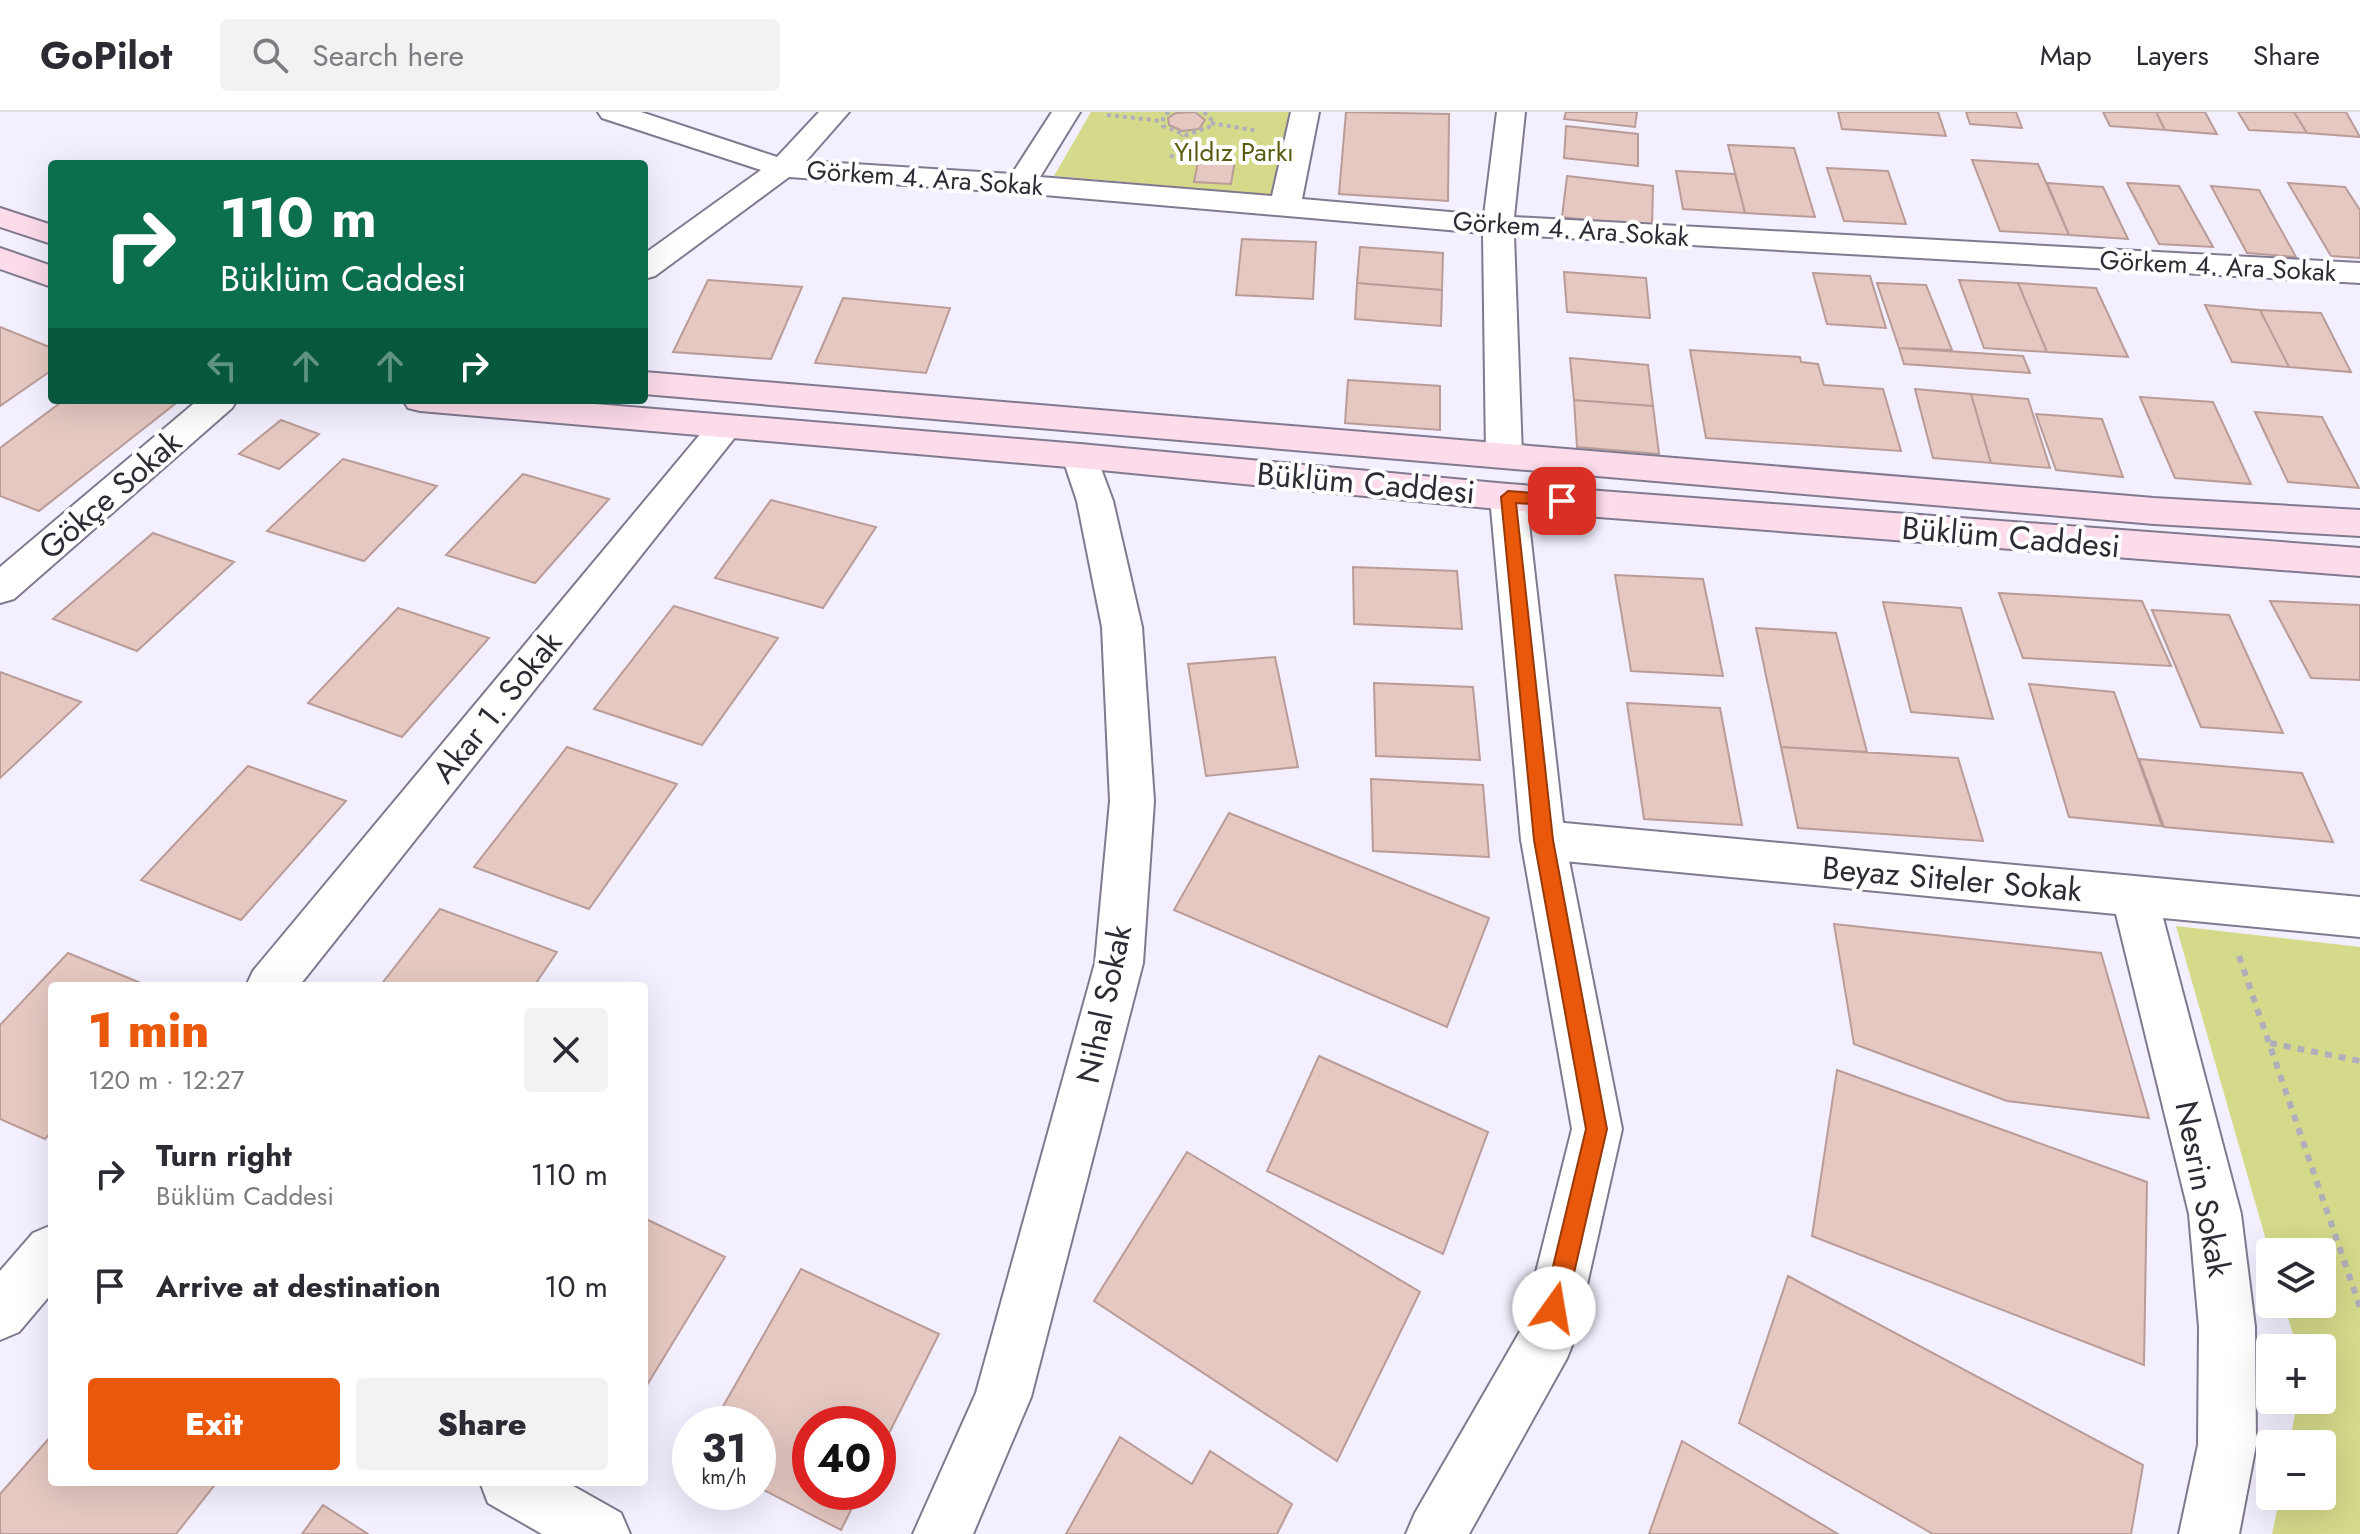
<!DOCTYPE html>
<html lang="en">
<head>
<meta charset="utf-8">
<style>
  :root { --surface:#fff; --page:#f2f2f3; --text:#2b2b33; --muted:#7c7c81; --line:#e1e1e2; --accent:#ea580c }
  body { margin:0; font-family:Jost,sans-serif; background:var(--page); color:var(--text); height:100vh; display:flex; flex-direction:column; font-size:30px; white-space:nowrap }
  * { box-sizing:border-box; margin:0 }
  p { font-size:26px; color:var(--muted) }
  .icon { flex:none; width:44px; height:44px; fill:none; stroke:currentColor; stroke-width:2; stroke-linecap:round; stroke-linejoin:round }
  .map { position:relative; flex:1; overflow:hidden }
  .sheet { position:absolute; left:48px; top:870px; width:600px; height:504px; display:flex; flex-direction:column; background:var(--surface); border-radius:8px; box-shadow:0 8px 32px #0002 }
  .sheet>* { flex:none }
  .banner { position:absolute; left:48px; top:48px; width:600px; height:244px; border-radius:8px; box-shadow:0 8px 32px #0002; background:#0b6e4f; color:#fff; overflow:hidden }
  .tools { position:absolute; left:2256px; top:1126px; display:grid; gap:16px }
  .tools a { display:grid; place-items:center; width:80px; height:80px; border-radius:8px; background:var(--surface); box-shadow:0 8px 32px #0002; font-size:40px }
  .speed { position:absolute; left:672px; top:1294px; display:flex; gap:16px; font-size:40px; font-weight:700; text-align:center }
  .speed>* { display:grid; place-content:center; width:104px; height:104px; border-radius:50%; background:var(--surface); box-shadow:0 8px 32px #0002; line-height:1 }
  .speed small { font-size:20px; font-weight:400 }
  .speed .limit { border:12px solid #d22; background:#fff; color:#111 }
  .pin { position:absolute; display:grid; place-items:center; width:68px; height:68px; color:#fff; margin:-34px; border-radius:16px; box-shadow:0 4px 12px #0006 }
  .me { position:absolute; width:88px; margin:-44px; rotate:13deg; stroke-linejoin:round; filter:drop-shadow(0 0 6px #0008) }
  .turn { display:flex; align-items:center; gap:28px; height:168px; padding:0 40px; font-size:36px }
  .turn .icon { width:104px; height:104px; stroke-width:2.5 }
  .turn b { display:block; font-size:56px; line-height:68px }
  .lanes { display:flex; align-items:center; height:76px; padding:0 40px; background:#0003; justify-content:center; gap:40px; direction:ltr }
  .lanes .off { opacity:.35 }
  .round { display:grid; place-items:center; flex:none; width:84px; height:84px; border-radius:8px; background:var(--page) }
  .headline { display:flex; align-items:center; justify-content:space-between; height:136px; padding:0 40px }
  h1 { font-size:48px; font-weight:800; line-height:60px; color:var(--accent) }
  .primary-button { display:flex; gap:16px; margin-top:auto; padding:16px 40px }
  .primary-button a { flex:1; height:92px; border-radius:8px; background:var(--accent); color:#fff; font-size:32px; font-weight:800; line-height:92px; text-align:center }
  .primary-button a+a { background:var(--page); color:var(--text) }
  ul { padding:0; list-style:none }
  li { display:flex; align-items:center; gap:24px; height:112px; padding:0 40px }
  li div { flex:1 }
  li b { display:block; font-size:30px }
  li em { font-style:normal }
  header { display:flex; align-items:center; gap:48px; box-sizing:border-box; height:112px; padding:0 40px; background:var(--surface); border-bottom:2px solid var(--line) }
  header strong { font-size:38px }
  nav { display:flex; gap:44px; margin-inline-start:auto; font-size:28px }
  .search { width:560px; height:72px; background:var(--page); display:flex; align-items:center; gap:20px; box-sizing:border-box; padding:0 28px; border-radius:8px; color:var(--muted); font-size:30px }
  .map>svg:first-child { display:block }
  .green { fill:#d5d98a }
  .building { fill:#e5c8c2; stroke:#b99c97; stroke-width:2 }
  .lines { fill:none; stroke-linecap:round; stroke-linejoin:round }
  .minor-casing { stroke:#80798f; stroke-width:4 }
  .tertiary-casing { stroke:#80798f; stroke-width:4 }
  .secondary-casing { stroke:#80798f; stroke-width:4 }
  .path-far1 { stroke:#b1aebb; stroke-width:4; stroke-dasharray:4 4; stroke-linecap:butt }
  .path { stroke:#b1aebb; stroke-width:6; stroke-dasharray:7 7; stroke-linecap:butt }
  .minor { fill:#fff; fill-rule:evenodd }
  .tertiary { fill:#fff; fill-rule:evenodd }
  .secondary { fill:#fcdbea; fill-rule:evenodd }
  .route { fill:#ea580c; stroke:#983908; stroke-width:2 }
  .labels { text-anchor:middle; stroke-width:8; stroke-linejoin:round; paint-order:stroke }
  .far-park-label { font-size:26px; fill:#5a5b11; stroke:#fff }
  .far-street-label { font-size:26px; fill:#2d2b34; stroke:#fff }
  .street-label { font-size:32px; fill:#2d2b34; stroke:#fff }
</style>
</head>
<body>
<header>
<strong>GoPilot</strong>
<div class="search"><svg class="icon" aria-label="search" viewBox="0 0 24 24"><circle cx="10" cy="10" r="6"/><path d="M15 15l6 6"/></svg>Search here</div>
<nav><a>Map</a><a>Layers</a><a>Share</a></nav>
</header>
<div class="map">
<svg width="2360" height="1422" viewBox="0 0 2360 1422">
  <rect width="100%" height="100%" fill="#f3effe"/>
  <path class="green" d="M1091,0H1291L1273,83L1054,64Z
    M2176,814L2360,835V1422H2272L2280,1384H2322V1332H2289L2298,1288H2322V1236H2297L2284,1192H2322V1140H2270V1142Z"/>
  <path class="building" d="M1195,0L1205,8L1199,17L1182,19L1169,13L1168,6L1176,1Z
    M1346,0L1449,2L1448,89L1339,82Z
    M1566,0H1637L1635,15L1564,7Z
    M1838,0H1938L1946,24L1842,17Z
    M1966,0H2016L2022,16L1970,12Z
    M2103,0H2156L2165,18L2110,14Z
    M2156,0H2205L2217,22L2165,18Z
    M2238,0H2294L2307,21L2249,18Z
    M2294,0H2346L2360,25L2307,21Z
    M1566,14L1638,22V54L1564,46Z
    M1728,33L1794,36L1815,105L1745,101Z
    M1199,45L1235,48L1231,72L1194,70Z
    M1972,48L2038,52L2069,123L2000,119Z
    M1827,56L1888,59L1906,112L1844,109Z
    M1676,59L1735,62L1745,101L1683,97Z
    M1567,64L1653,74L1652,116L1562,105Z
    M2047,71L2103,75L2128,127L2069,123Z
    M2127,71L2179,74L2213,135L2159,132Z
    M2288,71L2345,75L2360,98V146L2331,144Z
    M2211,74L2259,78L2296,145L2247,141Z
    M1242,127L1316,130L1313,187L1236,183Z
    M1360,135L1443,141L1442,178L1357,171Z
    M1564,160L1646,166L1650,206L1567,200Z
    M1813,161L1870,164L1886,216L1827,212Z
    M708,168L802,175L771,247L673,240Z
    M1959,168L2018,171L2047,240L1984,236Z
    M1357,171L1442,178L1441,214L1355,207Z
    M1877,171L1926,173L1952,238L1899,236Z
    M2018,171L2096,176L2128,245L2047,240Z
    M843,186L950,196L926,261L815,251Z
    M2205,193L2260,198L2289,255L2232,250Z
    M2260,198L2321,201L2351,260L2289,255Z
    M0,215L52,236V258L0,294Z
    M1899,236L2023,244L2030,261L1904,252Z
    M1690,238L1800,245L1801,250L1818,252L1824,273L1883,277L1901,339L1706,326Z
    M1570,246L1648,253L1653,294L1574,288Z
    M1348,268L1440,274V318L1345,311Z
    M1915,277L1971,282L1991,351L1933,346Z
    M1971,282L2028,287L2050,356L1991,351Z
    M2140,285L2213,290L2251,372L2175,366Z
    M64,288H180L39,399L0,384V336Z
    M1574,288L1653,294L1659,342L1577,335Z
    M2255,300L2322,305L2359,376L2288,370Z
    M2036,302L2102,307L2123,365L2056,358Z
    M281,308L319,322L279,357L239,342Z
    M343,347L437,374L364,449L267,419Z
    M523,362L609,387L535,471L446,443Z
    M771,388L876,415L823,496L715,466Z
    M153,421L234,450L137,539L53,507Z
    M1353,455L1457,459L1462,517L1354,512Z
    M1615,463L1703,467L1723,564L1631,559Z
    M1999,481L2142,489L2171,554L2023,546Z
    M2270,489L2360,493V568L2311,566Z
    M1883,490L1961,496L1993,607L1911,600Z
    M674,494L778,526L702,633L594,597Z
    M398,496L489,526L402,625L308,591Z
    M2152,498L2229,503L2283,621L2201,615Z
    M1756,516L1836,521L1867,640L1781,635Z
    M1275,545L1298,655L1206,664L1188,552Z
    M0,560L81,590L0,666Z
    M1374,571L1473,575L1480,648L1376,644Z
    M2029,572L2114,580L2162,714L2069,705Z
    M1627,591L1720,596L1742,713L1644,707Z
    M567,635L677,672L589,797L474,755Z
    M1781,635L1958,646L1983,729L1798,716Z
    M2139,647L2302,661L2333,730L2164,715Z
    M248,654L346,689L241,808L141,768Z
    M1371,667L1483,673L1489,745L1373,739Z
    M1229,701L1489,806L1447,915L1174,798Z
    M440,797L557,840L534,874H380Z
    M1834,812L2101,841L2149,1006L2007,989L1854,932Z
    M68,841L148,874H52V1019L45,1027L0,1007V913Z
    M1319,944L1488,1020L1443,1142L1267,1059Z
    M1837,958L2147,1070L2144,1253L1812,1124Z
    M1187,1040L1420,1180L1337,1349L1094,1189Z
    M644,1106L725,1145L644,1278Z
    M801,1157L939,1222L878,1343V1312H810V1380H860L841,1418L758,1375V1312H713Z
    M1788,1164L2143,1353L2131,1422H1933L1739,1311Z
    M52,1323V1370H217L176,1422H0V1382Z
    M1120,1325L1192,1372L1210,1339L1292,1392L1277,1422H1066Z
    M1682,1329L1838,1422H1649Z
    M323,1393L368,1422H302Z"/>
  <g class="lines">
    <g class="minor-casing">
      <path id="minor" d="M598,0H641L777,45L819,0H849L806,49L1012,62L1052,0H1080L1040,65L1272,84L1291,0H1319L1302,87L1484,103L1497,0H1525L1514,105L2360,151V171L1514,123L1522,343L1517,352L1504,355L1491,352L1486,343L1483,121L1021,81L789,65L655,164L644,167V142L761,58L602,6Z
        M198,288H237L232,296L14,487L0,491V455Z
        M724,304L736,308L742,316L736,324L299,874H246L253,859L712,308Z
        M1080,332L1093,335L1113,389L1142,515L1154,689L1143,851L1031,1285L973,1422H913L976,1281L1095,851L1110,689L1102,515L1077,389L1062,344L1067,335Z
        M1543,709L2360,785V825L2163,806L2241,1102L2255,1215L2256,1333L2239,1422H2179L2198,1333L2199,1215L2189,1102L2116,802L1543,747L1527,741L1521,728L1527,715Z
        M52,1113V1181L19,1220L0,1228V1159L33,1121Z
        M480,1370H566L621,1401L630,1422H542L488,1391Z"/>
    </g>
    <g class="tertiary-casing">
      <path id="tertiary" d="M1508,372L1521,376L1526,385L1565,728L1622,1017L1575,1226L1567,1246L1469,1422H1406L1415,1401L1522,1216L1572,1017L1521,728L1490,385L1495,376Z"/>
    </g>
    <g class="secondary-casing">
      <path id="secondary" d="M0,96L52,113V132L0,115Z
        M0,136L52,154V175L0,157Z
        M644,260L2154,386L2360,398V424L2154,412L644,282Z
        M403,288H546L1080,332L1508,372L2360,436V464L1508,398L1080,356L420,299L408,296Z"/>
    </g>
    <path class="path-far1" d="M1169,0L1163,5V14L1186,23L1209,15L1211,7L1204,0
      M1107,3L1162,9
      M1211,11L1258,19
      M1171,46L1182,23"/>
    <path class="path" d="M2239,844L2360,1195
      M2270,931L2360,949"/>
    <use href="#minor" class="minor"/>
    <use href="#tertiary" class="tertiary"/>
    <use href="#secondary" class="secondary"/>
  </g>
  <path class="route" d="M1508,379L1562,383L1569,389L1562,394L1516,391L1553,728L1607,1017L1566,1196L1562,1204L1554,1207L1546,1204L1543,1196L1586,1017L1534,728L1501,385Z"/>
  <g class="labels">
    <g class="far-park-label">
      <text x="1234" y="49">Yıldız Parkı</text>
    </g>
    <g class="far-street-label">
      <text transform="translate(925 66) rotate(4)" y="9">Görkem 4. Ara Sokak</text>
      <text transform="translate(1571 117) rotate(4)" y="9">Görkem 4. Ara Sokak</text>
      <text transform="translate(2218 154) rotate(3)" y="9">Görkem 4. Ara Sokak</text>
    </g>
    <g class="street-label">
      <text transform="translate(1366 371) rotate(5)" y="11">Büklüm Caddesi</text>
      <text transform="translate(110 383) rotate(-41)" y="11">Gökçe Sokak</text>
      <text transform="translate(2011 425) rotate(5)" y="11">Büklüm Caddesi</text>
      <text transform="translate(497 595) rotate(-51)" y="11">Akar 1. Sokak</text>
      <text transform="translate(1952 767) rotate(5)" y="11">Beyaz Siteler Sokak</text>
      <text transform="translate(1104 892) rotate(-78)" y="11">Nihal Sokak</text>
      <text transform="translate(2203 1077) rotate(79)" y="11">Nesrin Sokak</text>
    </g>
  </g>
</svg>
<div class="tools">
<a><svg class="icon" aria-label="layers" viewBox="0 0 24 24"><path d="M12 4l9 5-9 5-9-5zM3 14l9 5 9-5"/></svg></a>
<a>+</a>
<a>−</a>
</div>
<div class="speed"><div>31<small>km/h</small></div><div class="limit">40</div></div>
<div class="pin" style="left:1562px;top:389px;background:#d93025"><svg class="icon" aria-label="arrive" viewBox="0 0 24 24"><path d="M6 21V4h12l-3 4 3 4H6"/></svg></div>
<svg class="me" style="left:1554px;top:1196px" viewBox="-20 -20 40 40"><circle r="19" fill="#fff"/><path d="M0-13L10 11 0 6-10 11z" fill="#ea580c"/></svg>
<div class="banner">
<div class="turn"><svg class="icon" aria-label="right" viewBox="0 0 24 24"><path d="M7 20v-9h11M14 6l5 5-5 5"/></svg><div><b>110 m</b>Büklüm Caddesi</div></div>
<div class="lanes"><svg class="icon off" aria-label="left" viewBox="0 0 24 24"><path d="M17 20v-9H6M10 6l-5 5 5 5"/></svg><svg class="icon off" aria-label="ahead" viewBox="0 0 24 24"><path d="M12 20V5M6 11l6-6 6 6"/></svg><svg class="icon off" aria-label="ahead" viewBox="0 0 24 24"><path d="M12 20V5M6 11l6-6 6 6"/></svg><svg class="icon" aria-label="right" viewBox="0 0 24 24"><path d="M7 20v-9h11M14 6l5 5-5 5"/></svg></div>
</div>
<section class="sheet">
<div class="headline"><div><h1>1 min</h1><p>120 m · 12:27</p></div><a class="round"><svg class="icon" aria-label="close" viewBox="0 0 24 24"><path d="M6 6l12 12M18 6L6 18"/></svg></a></div>
<ul>
<li><svg class="icon" aria-label="right" viewBox="0 0 24 24"><path d="M7 20v-9h11M14 6l5 5-5 5"/></svg><div><b>Turn right</b><p>Büklüm Caddesi</p></div><em>110 m</em></li>
<li><svg class="icon" aria-label="arrive" viewBox="0 0 24 24"><path d="M6 21V4h12l-3 4 3 4H6"/></svg><div><b>Arrive at destination</b></div><em>10 m</em></li>
</ul>
<div class="primary-button"><a>Exit</a><a>Share</a></div>
</section>
</div>
</body>
</html>
